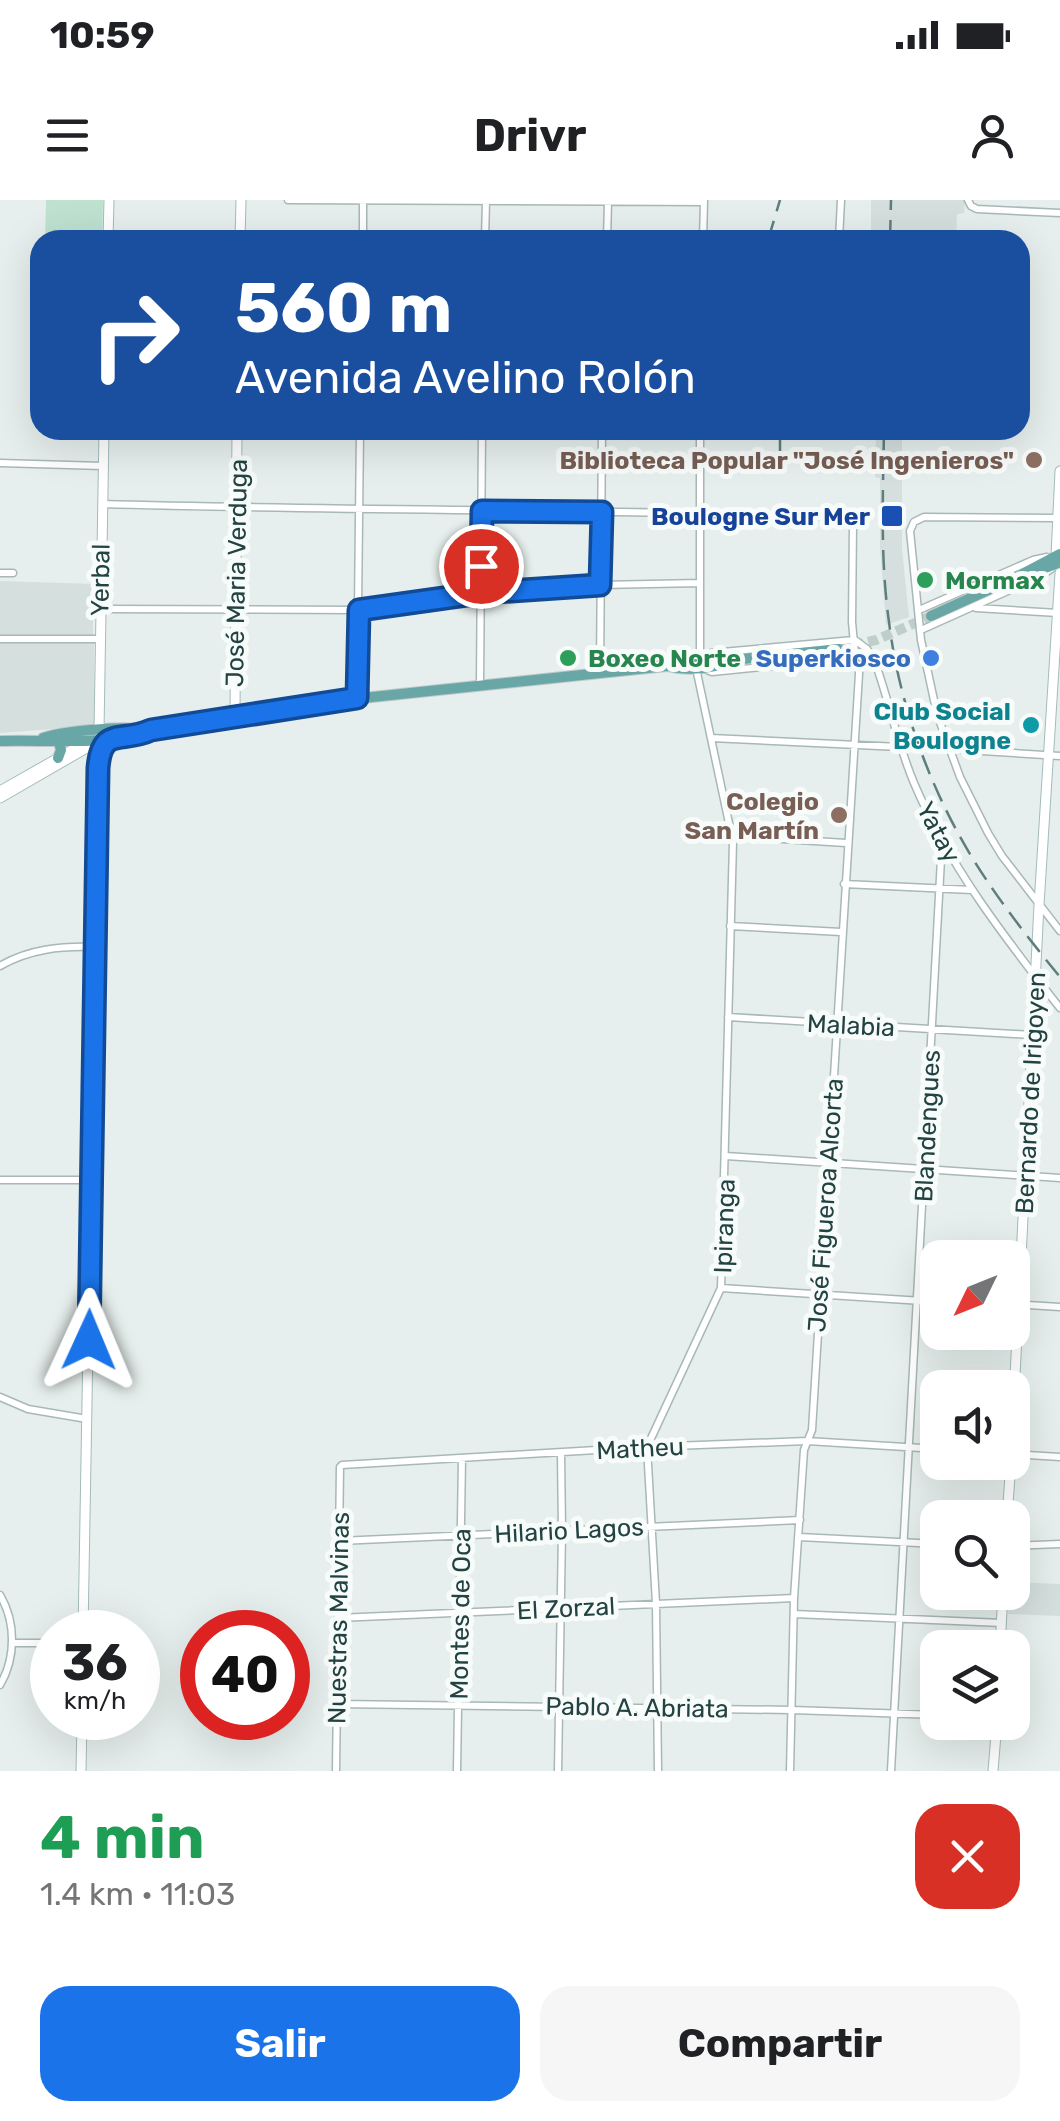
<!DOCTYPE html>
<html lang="es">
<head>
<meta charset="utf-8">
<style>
  :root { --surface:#fff; --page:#f6f6f6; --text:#202124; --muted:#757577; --accent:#1a73e8 }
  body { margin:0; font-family:Rubik,sans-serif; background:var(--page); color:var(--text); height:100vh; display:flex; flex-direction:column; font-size:38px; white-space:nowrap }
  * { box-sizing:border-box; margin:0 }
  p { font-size:32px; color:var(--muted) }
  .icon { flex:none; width:55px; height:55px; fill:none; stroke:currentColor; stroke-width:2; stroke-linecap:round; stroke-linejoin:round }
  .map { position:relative; height:1571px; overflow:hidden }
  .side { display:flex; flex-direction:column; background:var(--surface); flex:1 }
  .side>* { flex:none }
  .top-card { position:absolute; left:30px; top:30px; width:1000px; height:210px; border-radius:30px; box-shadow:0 10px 40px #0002; background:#1a4fa0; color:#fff; overflow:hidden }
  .needle { width:65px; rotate:227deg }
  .tools { position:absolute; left:920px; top:1040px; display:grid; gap:20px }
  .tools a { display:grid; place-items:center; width:110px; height:110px; border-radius:20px; background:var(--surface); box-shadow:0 10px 40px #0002; font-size:50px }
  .speed { position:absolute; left:30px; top:1410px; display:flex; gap:20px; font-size:50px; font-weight:700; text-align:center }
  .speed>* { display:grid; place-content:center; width:130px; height:130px; border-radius:50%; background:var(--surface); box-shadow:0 10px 40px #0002; line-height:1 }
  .speed small { font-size:25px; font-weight:400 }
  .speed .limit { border:15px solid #d22; background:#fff; color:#111 }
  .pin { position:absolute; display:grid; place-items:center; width:85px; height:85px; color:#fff; margin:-42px; border:5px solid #fff; border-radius:50%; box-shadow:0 2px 10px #0007 }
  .me { position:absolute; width:110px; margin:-55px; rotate:1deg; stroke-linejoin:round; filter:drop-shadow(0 0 8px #0008) }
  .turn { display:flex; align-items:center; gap:35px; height:210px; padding:0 40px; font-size:45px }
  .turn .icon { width:130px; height:130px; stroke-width:2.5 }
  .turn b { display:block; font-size:70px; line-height:85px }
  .round { display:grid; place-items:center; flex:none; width:105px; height:105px; border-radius:30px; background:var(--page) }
  .head { display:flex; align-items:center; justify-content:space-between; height:170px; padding:0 40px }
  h1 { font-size:60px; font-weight:700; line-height:75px; color:#1e9e55 }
  .primary-button { display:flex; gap:20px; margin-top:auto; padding:20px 40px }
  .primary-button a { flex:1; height:115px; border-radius:30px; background:var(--accent); color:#fff; font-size:40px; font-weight:700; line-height:115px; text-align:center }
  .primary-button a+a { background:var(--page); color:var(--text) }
  .status { display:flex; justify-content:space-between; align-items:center; height:70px; padding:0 50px; background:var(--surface); direction:ltr }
  .status svg { height:28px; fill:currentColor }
  header { display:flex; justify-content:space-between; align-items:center; height:130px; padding:0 40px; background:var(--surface); font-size:45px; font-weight:700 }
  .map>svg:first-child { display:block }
  .built { fill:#d4dfde }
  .green { fill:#bee1d0 }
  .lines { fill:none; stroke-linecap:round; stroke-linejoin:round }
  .primary-tunnel { stroke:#bfcdcb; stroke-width:10; stroke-dasharray:10 5; stroke-linecap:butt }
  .street-casing { stroke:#a8b8b6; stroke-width:9 }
  .secondary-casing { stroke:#a3bcba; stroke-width:11 }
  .primary-casing { stroke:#c1caca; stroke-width:12 }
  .street { stroke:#fff; stroke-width:6 }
  .secondary { stroke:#fff; stroke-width:9 }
  .primary { stroke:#68a7a6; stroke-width:10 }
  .rail { stroke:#5e7e7d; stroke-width:2.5; stroke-dasharray:20 10; stroke-linecap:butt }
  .route-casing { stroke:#114b97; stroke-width:25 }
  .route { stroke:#1a73e8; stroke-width:18 }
  .education-dot { fill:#8d6e63; stroke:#f7fbfa; stroke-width:4 }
  .transit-dot { fill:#1a4fb4; stroke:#f7fbfa; stroke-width:4 }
  .leisure-dot { fill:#2e9e5b; stroke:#f7fbfa; stroke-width:4 }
  .shop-dot { fill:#3f7fe0; stroke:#f7fbfa; stroke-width:4 }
  .culture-dot { fill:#0f9aa8; stroke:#f7fbfa; stroke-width:4 }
  .labels { text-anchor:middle; stroke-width:10; stroke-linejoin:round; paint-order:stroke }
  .education-label { font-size:25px; font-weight:bold; fill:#785e54; stroke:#f7fbfa; text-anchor:end }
  .transit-label { font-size:25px; font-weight:bold; fill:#164399; stroke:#f7fbfa; text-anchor:end }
  .street-label { font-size:25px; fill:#234342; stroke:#f7fbfa }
  .leisure-label { font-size:25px; font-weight:bold; fill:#27864d; stroke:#f7fbfa; text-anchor:start }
  .shop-label { font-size:25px; font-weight:bold; fill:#366cbe; stroke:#f7fbfa; text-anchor:end }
  .culture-label { font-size:25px; font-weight:bold; fill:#0d838f; stroke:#f7fbfa; text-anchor:end }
</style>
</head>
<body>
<div class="status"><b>10:59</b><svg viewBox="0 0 49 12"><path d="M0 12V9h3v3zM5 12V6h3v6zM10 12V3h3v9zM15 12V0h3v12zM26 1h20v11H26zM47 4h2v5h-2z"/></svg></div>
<header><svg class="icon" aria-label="menu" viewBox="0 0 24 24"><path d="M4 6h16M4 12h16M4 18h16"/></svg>Drivr<svg class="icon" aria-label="person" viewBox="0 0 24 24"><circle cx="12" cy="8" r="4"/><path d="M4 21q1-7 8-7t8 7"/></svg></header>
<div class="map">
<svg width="1060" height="1571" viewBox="0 0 1060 1571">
  <rect width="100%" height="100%" fill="#e6efed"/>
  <path class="built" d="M871,0H965L964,13L957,14L956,40H871Z
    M876,230H902V349L909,417L886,425L880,347V278L875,277Z
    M0,381L93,384V436L0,435Z
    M0,442H94V526L0,533Z
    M1013,1382L1060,1384V1416L1008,1414Z"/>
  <path class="green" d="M46,0H103L102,40H45Z"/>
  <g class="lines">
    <path class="primary-tunnel" d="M839,449L876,440L931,416"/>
    <g class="street-casing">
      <path id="street" d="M288,0L704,2
        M968,0L971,6L977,9L1060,13
        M363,40V1
        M485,40L486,1
        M607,40L608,1
        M703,40L704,1
        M839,40L841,0
        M700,230V454
        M0,263L103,266
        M102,304C350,311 598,309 845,317L853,324L852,422L855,454L853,458L859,468V474L812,1230L804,1250L794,1398L790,1571
        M1058,318L924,317L914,322L910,331L921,440L937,514L960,577L988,633L1002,656L1060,731
        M0,373H13
        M976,408L1058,413
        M101,409L359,410L480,393L600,385L700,383
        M919,410L1033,360L1047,357
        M921,430L1041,376L1051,369
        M0,439H99
        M855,440L867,449L874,459C889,500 897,543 914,583C949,666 1005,738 1060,808
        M711,453L854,440
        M707,470L712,472L853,458
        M600,473L602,230
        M480,485L482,230
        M357,498L360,230
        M711,538L900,547
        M950,549L1060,556
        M733,636L846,643
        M844,684L972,690
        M730,726L841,732
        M0,766C29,749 61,746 94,747
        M728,817L1032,835
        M726,956L1060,978
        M0,980H91
        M721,1088L938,1102
        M1012,1104L1060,1107
        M0,1197L28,1209L87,1219
        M1012,1254L1060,1257
        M799,1337L938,1344
        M339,1341L800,1320
        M1012,1346L1060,1344
        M0,1395C16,1422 16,1458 0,1485
        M794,1414L1002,1423
        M338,1418L794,1398
        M12,1443H52
        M337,1504L792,1510L938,1515
        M336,1571L340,1267L342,1265L647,1247L807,1241L938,1249
        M457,1571L462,1258
        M558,1571L562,1331L561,1253
        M658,1571L656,1403L647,1247L721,1088L733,642L696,468
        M891,1571L942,641"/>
    </g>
    <g class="secondary-casing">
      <path id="secondary" d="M108,40L109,0
        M240,40L241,0
        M1056,356L1060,271
        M235,516L237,230
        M99,531L104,230
        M0,591L74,549L87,547
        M0,598L90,546L103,542
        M1012,1234L1039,705L1060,373
        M1007,1318L1011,1262
        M83,1432L98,570L100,551L104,542
        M1000,1448L1003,1392
        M81,1571L82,1518
        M993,1571L997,1522"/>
    </g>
    <g class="primary-casing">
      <path id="primary" d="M1028,375L1060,362
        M931,416L1017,377L1060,354
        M668,466C687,471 715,469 732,460L839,449
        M43,538C68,530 124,526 150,530
        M0,541C41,539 115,547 151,530L325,502L667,466C684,458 715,454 732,460
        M58,558L61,550L59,542"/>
    </g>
    <use href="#street" class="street"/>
    <use href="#secondary" class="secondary"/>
    <use href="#primary" class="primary"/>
    <path class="rail" d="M768,40L780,0
      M890,40L891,0
      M884,230C883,294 880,358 889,422C899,504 930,589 973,659C999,701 1029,739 1060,777
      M780,258V230"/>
  </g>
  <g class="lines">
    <g class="route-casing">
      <path id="route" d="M89,1140L98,568C102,525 121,544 151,530L357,498L359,410L480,393L600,385L602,312L482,311L481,366"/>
    </g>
    <use href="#route" class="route"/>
  </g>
  <g class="education-dot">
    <circle cx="1034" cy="260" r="10"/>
    <circle cx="839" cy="615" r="10"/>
  </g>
  <rect class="transit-dot" x="880" y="304" width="24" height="24" rx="5"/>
  <g class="leisure-dot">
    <circle cx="925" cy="380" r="10"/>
    <circle cx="568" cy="458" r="10"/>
  </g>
  <circle class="shop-dot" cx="931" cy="458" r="10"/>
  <circle class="culture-dot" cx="1031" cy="525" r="10"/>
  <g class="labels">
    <g class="education-label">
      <text x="1014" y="269">Biblioteca Popular "José Ingenieros"</text>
      <text x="819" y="610">Colegio<tspan x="819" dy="29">San Martín</tspan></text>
    </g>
    <g class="transit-label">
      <text x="870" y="325">Boulogne Sur Mer</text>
    </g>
    <g class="street-label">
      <text transform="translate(236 373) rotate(-89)" y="9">José Maria Verduga</text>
      <text transform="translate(100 380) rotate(-89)" y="9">Yerbal</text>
      <text transform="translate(939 632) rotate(62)" y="9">Yatay</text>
      <text transform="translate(851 825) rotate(3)" y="9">Malabia</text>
      <text transform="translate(1030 893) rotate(-87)" y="9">Bernardo de Irigoyen</text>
      <text transform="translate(927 926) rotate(-87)" y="9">Blandengues</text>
      <text transform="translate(825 1005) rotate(-86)" y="9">José Figueroa Alcorta</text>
      <text transform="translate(724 1026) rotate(-88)" y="9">Ipiranga</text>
      <text transform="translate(640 1248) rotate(-3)" y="9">Matheu</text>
      <text transform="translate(569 1330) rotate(-3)" y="9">Hilario Lagos</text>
      <text transform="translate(566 1408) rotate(-3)" y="9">El Zorzal</text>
      <text transform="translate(460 1414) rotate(-89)" y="9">Montes de Oca</text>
      <text transform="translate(338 1418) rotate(-89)" y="9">Nuestras Malvinas</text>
      <text transform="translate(637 1507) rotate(1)" y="9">Pablo A. Abriata</text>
    </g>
    <g class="leisure-label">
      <text x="945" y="389">Mormax</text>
      <text x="588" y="467">Boxeo Norte</text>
    </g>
    <g class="shop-label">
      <text x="911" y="467">Superkiosco</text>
    </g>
    <g class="culture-label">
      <text x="1011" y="520">Club Social<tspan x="1011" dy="29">Boulogne</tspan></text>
    </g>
  </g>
</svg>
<div class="tools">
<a><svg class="needle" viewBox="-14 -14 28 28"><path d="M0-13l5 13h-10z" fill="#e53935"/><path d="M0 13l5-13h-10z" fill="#757577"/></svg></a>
<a><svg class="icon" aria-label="sound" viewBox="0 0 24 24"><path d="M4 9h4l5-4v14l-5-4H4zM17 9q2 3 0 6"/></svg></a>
<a><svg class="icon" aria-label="search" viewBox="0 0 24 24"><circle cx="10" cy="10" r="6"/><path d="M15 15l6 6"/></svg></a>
<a><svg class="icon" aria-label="layers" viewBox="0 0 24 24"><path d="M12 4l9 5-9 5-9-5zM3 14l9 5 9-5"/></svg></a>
</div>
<div class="speed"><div>36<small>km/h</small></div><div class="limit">40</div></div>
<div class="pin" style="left:481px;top:366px;background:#d93025"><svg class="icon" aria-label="arrive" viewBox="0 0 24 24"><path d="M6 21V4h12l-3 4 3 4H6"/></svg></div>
<svg class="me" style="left:89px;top:1140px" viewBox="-20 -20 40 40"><path d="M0-17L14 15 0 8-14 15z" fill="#1a73e8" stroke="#fff" stroke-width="4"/></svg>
<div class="top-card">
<div class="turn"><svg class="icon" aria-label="right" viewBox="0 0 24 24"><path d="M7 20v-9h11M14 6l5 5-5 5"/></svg><div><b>560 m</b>Avenida Avelino Rolón</div></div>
</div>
</div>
<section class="side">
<div class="head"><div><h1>4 min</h1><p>1.4 km · 11:03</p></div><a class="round" style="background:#d93025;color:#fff"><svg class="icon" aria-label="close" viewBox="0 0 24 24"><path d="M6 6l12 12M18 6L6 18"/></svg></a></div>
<div class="primary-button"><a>Salir</a><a>Compartir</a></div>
</section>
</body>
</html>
